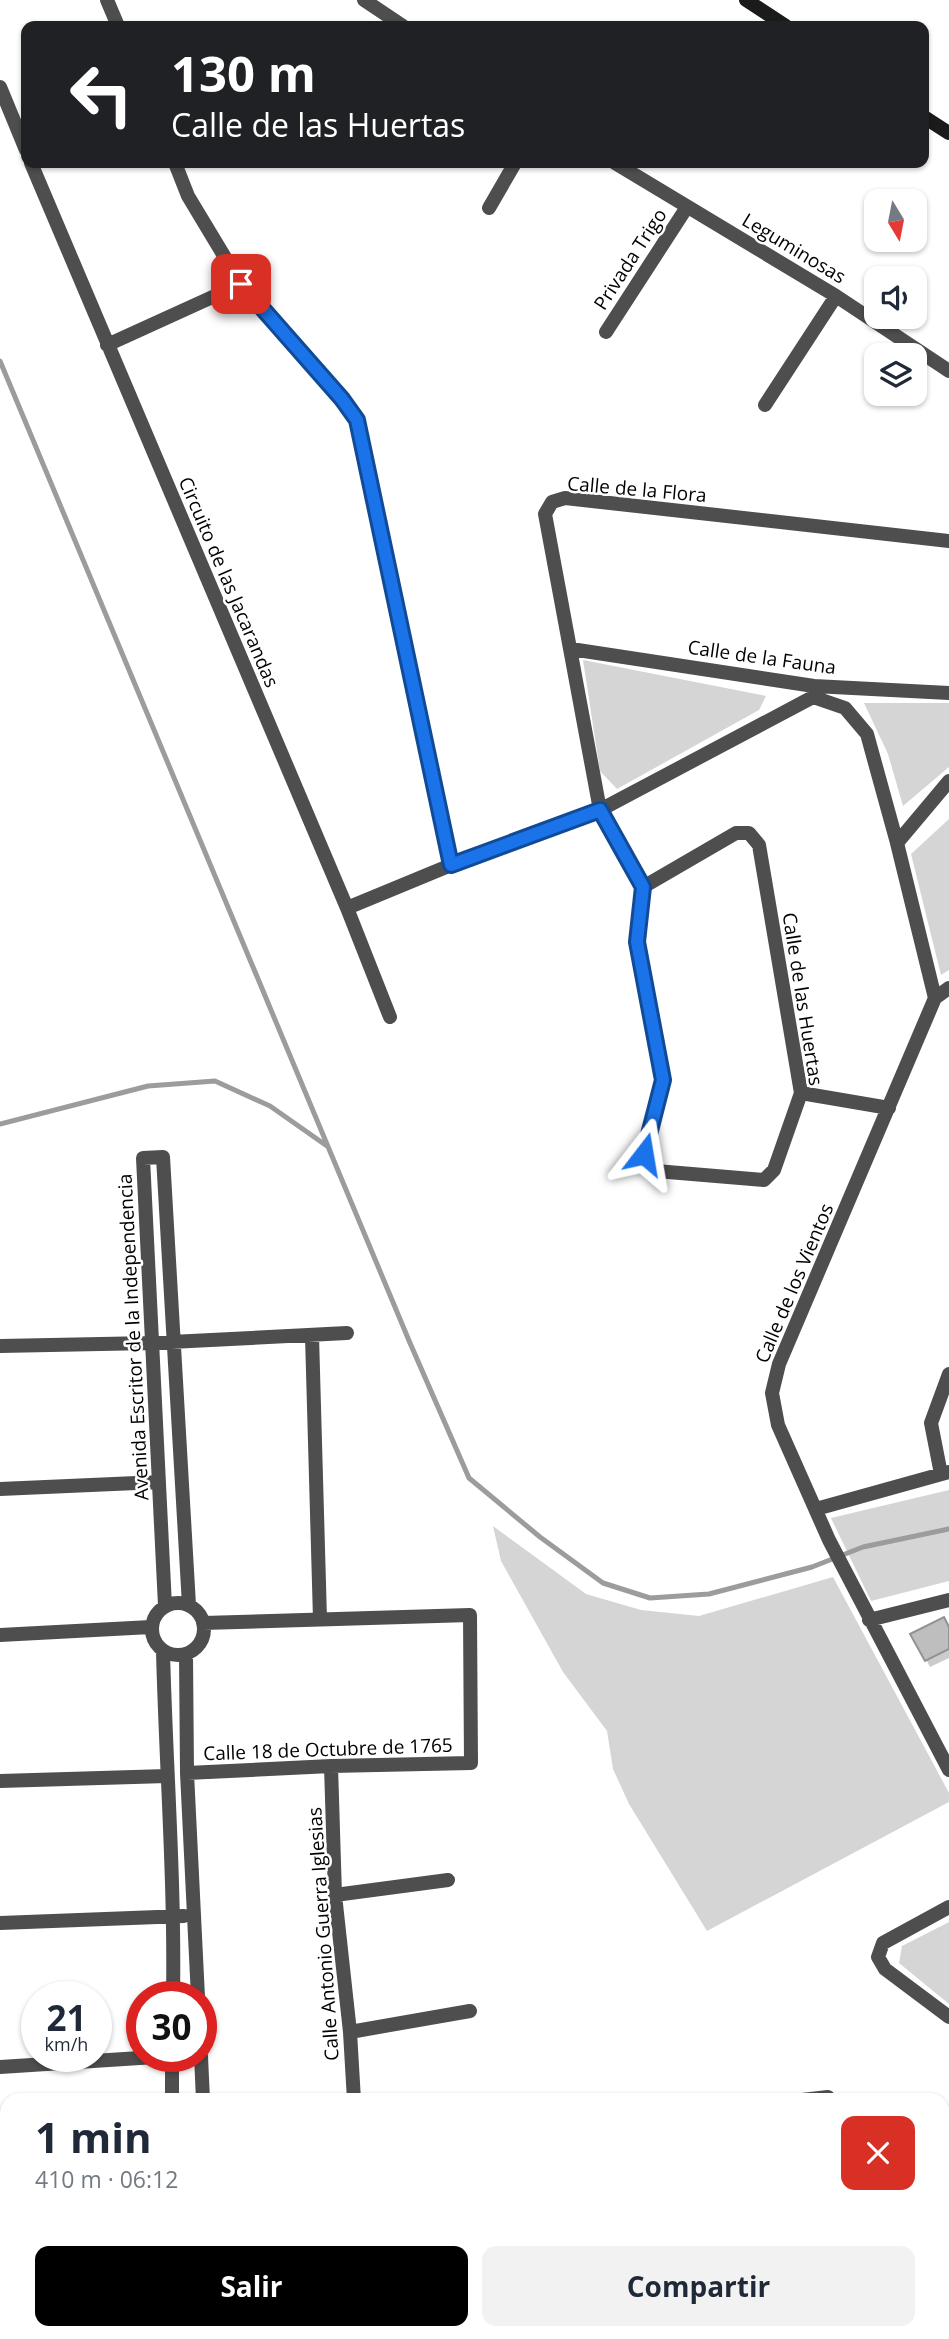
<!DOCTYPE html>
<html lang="es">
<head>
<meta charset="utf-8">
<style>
  :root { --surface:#fff; --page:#f2f2f3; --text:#1f2937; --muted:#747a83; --accent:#000 }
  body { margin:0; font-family:"Open Sans",sans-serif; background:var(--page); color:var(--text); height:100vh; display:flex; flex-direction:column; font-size:26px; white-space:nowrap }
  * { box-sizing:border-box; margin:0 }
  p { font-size:23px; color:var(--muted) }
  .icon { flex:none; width:38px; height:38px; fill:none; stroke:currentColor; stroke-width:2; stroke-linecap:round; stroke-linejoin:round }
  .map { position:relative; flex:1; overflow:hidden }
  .drawer { position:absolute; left:0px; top:2093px; width:950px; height:247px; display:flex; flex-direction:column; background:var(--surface); border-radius:21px 21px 0 0; box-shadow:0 2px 5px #0004 }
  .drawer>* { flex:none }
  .top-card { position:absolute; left:21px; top:21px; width:908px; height:147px; border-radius:14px; box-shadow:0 2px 5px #0004; background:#202124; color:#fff; overflow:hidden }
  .needle { width:46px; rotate:170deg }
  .controls { position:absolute; left:864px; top:189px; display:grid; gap:14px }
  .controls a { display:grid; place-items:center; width:63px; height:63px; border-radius:14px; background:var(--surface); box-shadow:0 2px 5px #0004; font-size:35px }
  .speed { position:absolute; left:21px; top:1981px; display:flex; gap:14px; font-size:35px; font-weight:700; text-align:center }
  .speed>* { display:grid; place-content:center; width:91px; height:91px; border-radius:50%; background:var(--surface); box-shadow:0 2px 5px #0004; line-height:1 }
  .speed small { font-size:18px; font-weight:400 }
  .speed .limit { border:10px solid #d22; background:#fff; color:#111 }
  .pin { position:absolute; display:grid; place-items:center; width:60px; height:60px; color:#fff; margin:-30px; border-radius:14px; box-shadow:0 4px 10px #0006 }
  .me { position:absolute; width:77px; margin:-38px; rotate:14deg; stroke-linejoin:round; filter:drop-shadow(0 0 5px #0008) }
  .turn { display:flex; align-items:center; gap:24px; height:147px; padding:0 35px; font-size:32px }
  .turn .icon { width:91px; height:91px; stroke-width:2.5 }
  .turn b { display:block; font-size:49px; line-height:60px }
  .round { display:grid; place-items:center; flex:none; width:74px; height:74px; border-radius:14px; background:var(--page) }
  .headline { display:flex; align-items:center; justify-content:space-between; height:119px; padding:0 35px }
  h1 { font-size:42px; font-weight:700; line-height:52px }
  .button { display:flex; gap:14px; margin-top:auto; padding:14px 35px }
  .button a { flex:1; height:80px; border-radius:14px; background:var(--accent); color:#fff; font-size:28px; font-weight:700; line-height:80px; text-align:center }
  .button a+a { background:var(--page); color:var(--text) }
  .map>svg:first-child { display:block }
  .green { fill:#d5d5d5 }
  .shadow { fill:#0003 }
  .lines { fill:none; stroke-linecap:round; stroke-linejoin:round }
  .stream { stroke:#9c9c9c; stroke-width:5 }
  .building { fill:#bebebe; stroke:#929292; stroke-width:2 }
  .lane { stroke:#4e4e4e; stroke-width:10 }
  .street { stroke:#4e4e4e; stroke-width:14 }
  .secondary { stroke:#1b1b1b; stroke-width:14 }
  .route-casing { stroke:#114b97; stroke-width:18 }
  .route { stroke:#1a73e8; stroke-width:12 }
  .labels { text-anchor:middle; stroke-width:5; stroke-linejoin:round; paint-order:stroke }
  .street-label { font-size:19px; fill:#000; stroke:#fff }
</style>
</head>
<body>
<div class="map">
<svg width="949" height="2339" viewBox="0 0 949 2339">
  <rect width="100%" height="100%" fill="#fff"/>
  <path class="green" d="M583,660L766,696L759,710L617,789L600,771Z
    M864,703H949V767L903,806L888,754Z
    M949,819V970L941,975L911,854Z
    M949,1490V1581L871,1601L831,1518Z
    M493,1526L586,1594L641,1610L699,1616L833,1577L949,1793V1802L707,1931L629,1804L613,1769L607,1731L563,1672L501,1561Z
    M949,1922V2004L899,1963L902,1946Z
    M862,2333H938L946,2339H863Z"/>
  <path class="shadow" d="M949,1630V1658L930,1667L913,1635Z
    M7,2226V2294L0,2295V2227Z"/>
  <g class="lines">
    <path class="stream" d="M0,361L410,1343L469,1478L540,1537L603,1583L650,1598L709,1594L812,1567L863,1547L949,1529
      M0,1124L148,1086L215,1081L270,1106L327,1146"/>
  </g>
  <path class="building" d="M944,1617L949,1627V1649L925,1661L910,1634Z
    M7,2224V2289L6,2278L0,2279V2225Z"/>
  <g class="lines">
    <path class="lane" d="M416,2333L417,2339"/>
    <path class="street" d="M107,0L118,26
      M364,0L403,26
      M0,87L26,150
      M31,163L347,908L390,1017
      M175,163L188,196L241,284L342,399L357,420L451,865
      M615,163L836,296L949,371
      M489,208L515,163
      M606,332L687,207
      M107,345L241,284
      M765,405L836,296
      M571,649L814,686L949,693
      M813,697L845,708L867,734L897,843L935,998
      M897,843L949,781
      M643,887L736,833H749L759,845L801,1093L774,1170L764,1180L656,1171L646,1165L644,1154L663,1080L637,942L643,887L600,810L545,514L552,502L565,498L949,541
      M347,908L451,865L600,810L813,697
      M949,988L935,998L779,1364L772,1393L778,1425L829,1540L949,1770
      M801,1093L889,1108
      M312,1336L320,1619
      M0,1346L151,1343L347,1333
      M941,1474L931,1423L949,1374
      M0,1489L159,1482
      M816,1509L949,1472
      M152 1629a26 26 0 1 1 52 0a26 26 0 1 1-52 0Z
      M165,1606L143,1158L163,1157L189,1605
      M869,1620L949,1600
      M0,1635L151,1627
      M163,1652C166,1767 175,1882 173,1997
      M186,1655L187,1773L198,1997
      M331,1766L335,1895L350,2032L354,2100
      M187,1773L331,1766L471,1763L470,1615L203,1623
      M0,1781L167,1776
      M335,1895L448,1880
      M949,1907L883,1943L878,1957L885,1969L949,2017
      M0,1923L184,1916
      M350,2032L470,2011
      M172,2056V2100
      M201,2056L203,2100
      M0,2067L171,2056
      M802,2100L828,2097
      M943,2186L949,2191
      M0,2205H7
      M0,2219L7,2218
      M943,2322L949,2326
      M295,2333V2339
      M848,2333V2339"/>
    <path class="secondary" d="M746,0L786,26
      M924,117L949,133"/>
  </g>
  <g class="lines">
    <g class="route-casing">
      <path id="route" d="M241,284L342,399L357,420L451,865L600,810L643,887L637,942L663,1080L644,1154"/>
    </g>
    <use href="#route" class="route"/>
  </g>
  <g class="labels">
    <g class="street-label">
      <text transform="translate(794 248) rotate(31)" y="7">Leguminosas</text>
      <text transform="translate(630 259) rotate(-57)" y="7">Privada Trigo</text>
      <text transform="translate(637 489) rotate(5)" y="7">Calle de la Flora</text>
      <text transform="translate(229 582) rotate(67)" y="7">Circuito de las Jacarandas</text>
      <text transform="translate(762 657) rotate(8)" y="7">Calle de la Fauna</text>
      <text transform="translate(803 999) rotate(81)" y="7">Calle de las Huertas</text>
      <text transform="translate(794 1283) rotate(-67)" y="7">Calle de los Vientos</text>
      <text transform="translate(133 1337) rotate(-93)" y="7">Avenida Escritor de la Independencia</text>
      <text transform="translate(328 1749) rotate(-2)" y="7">Calle 18 de Octubre de 1765</text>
      <text transform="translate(323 1934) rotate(-94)" y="7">Calle Antonio Guerra Iglesias</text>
    </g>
  </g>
</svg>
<div class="controls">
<a><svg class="needle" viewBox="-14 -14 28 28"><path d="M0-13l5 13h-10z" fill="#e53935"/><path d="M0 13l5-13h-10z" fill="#747a83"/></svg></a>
<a><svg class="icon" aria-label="sound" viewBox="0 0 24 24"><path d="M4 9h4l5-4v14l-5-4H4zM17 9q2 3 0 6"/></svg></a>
<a><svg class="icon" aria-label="layers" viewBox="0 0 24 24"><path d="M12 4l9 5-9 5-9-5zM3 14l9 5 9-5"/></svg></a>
</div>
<div class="speed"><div>21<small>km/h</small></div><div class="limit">30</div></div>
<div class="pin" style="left:241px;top:284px;background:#d93025"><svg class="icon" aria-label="arrive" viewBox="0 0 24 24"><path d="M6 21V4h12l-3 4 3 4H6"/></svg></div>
<svg class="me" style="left:644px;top:1154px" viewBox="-20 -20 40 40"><path d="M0-17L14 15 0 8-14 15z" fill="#1a73e8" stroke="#fff" stroke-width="4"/></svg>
<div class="top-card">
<div class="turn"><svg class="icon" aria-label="left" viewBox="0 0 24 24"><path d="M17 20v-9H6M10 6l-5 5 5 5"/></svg><div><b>130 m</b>Calle de las Huertas</div></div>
</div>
<section class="drawer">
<div class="headline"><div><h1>1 min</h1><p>410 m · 06:12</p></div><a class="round" style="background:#d93025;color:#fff"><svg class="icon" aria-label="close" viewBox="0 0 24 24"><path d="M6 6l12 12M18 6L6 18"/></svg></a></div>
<div class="button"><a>Salir</a><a>Compartir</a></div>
</section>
</div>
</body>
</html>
